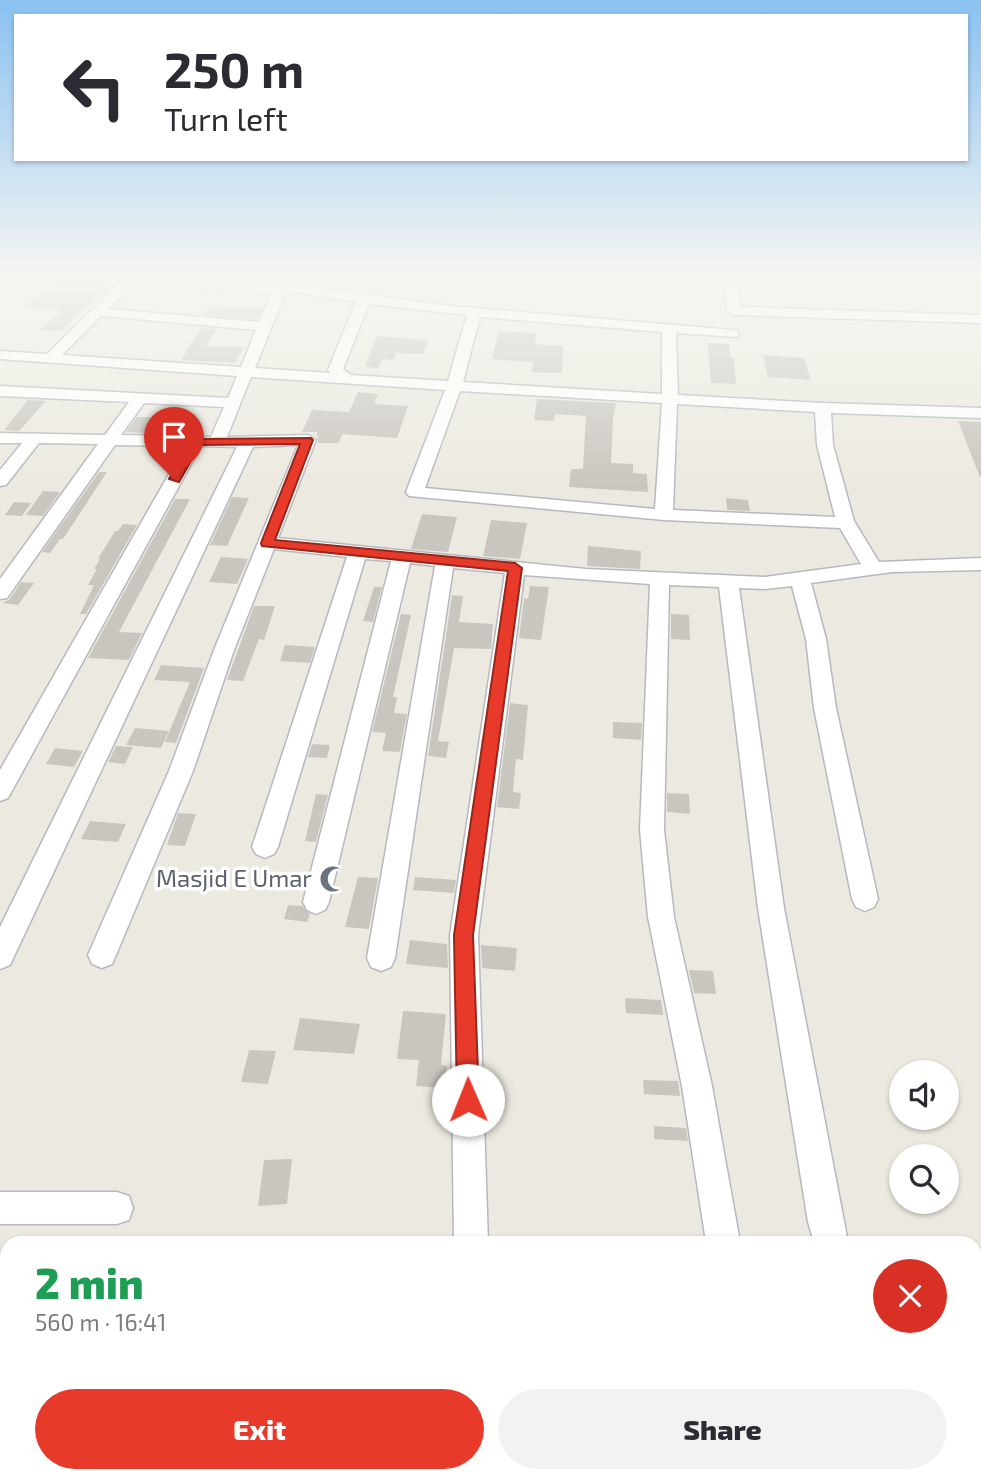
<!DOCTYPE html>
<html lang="en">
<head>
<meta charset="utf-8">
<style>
  :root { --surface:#fff; --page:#f2f2f3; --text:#2b2b33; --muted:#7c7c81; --accent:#e83a2a }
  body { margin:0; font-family:"Exo 2",sans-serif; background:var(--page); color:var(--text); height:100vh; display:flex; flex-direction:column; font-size:26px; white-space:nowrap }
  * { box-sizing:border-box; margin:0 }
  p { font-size:23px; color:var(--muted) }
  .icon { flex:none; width:38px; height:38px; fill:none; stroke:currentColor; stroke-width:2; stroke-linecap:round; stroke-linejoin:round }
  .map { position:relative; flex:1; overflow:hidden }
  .drawer { position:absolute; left:0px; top:1236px; width:982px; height:247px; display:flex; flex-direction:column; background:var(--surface); border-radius:21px 21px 0 0; box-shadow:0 2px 5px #0004 }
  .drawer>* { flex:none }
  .hud { position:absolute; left:14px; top:14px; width:954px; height:147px; border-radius:0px; box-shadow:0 2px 5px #0004; background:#fff; color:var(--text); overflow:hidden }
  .tools { position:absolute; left:889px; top:1060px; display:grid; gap:14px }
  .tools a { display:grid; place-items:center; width:70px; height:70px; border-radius:50%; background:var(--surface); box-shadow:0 2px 5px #0004; font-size:35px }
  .pin { position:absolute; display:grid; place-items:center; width:60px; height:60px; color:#fff; margin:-72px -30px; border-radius:50% 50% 50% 0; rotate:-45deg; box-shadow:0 0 7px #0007 }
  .pin .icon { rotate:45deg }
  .me { position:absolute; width:77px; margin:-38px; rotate:359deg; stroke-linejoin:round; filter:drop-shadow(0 0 5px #0008) }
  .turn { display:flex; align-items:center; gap:24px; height:147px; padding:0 35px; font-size:32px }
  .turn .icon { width:91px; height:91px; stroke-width:2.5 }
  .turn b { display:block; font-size:49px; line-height:60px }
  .round { display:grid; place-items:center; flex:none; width:74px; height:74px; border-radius:37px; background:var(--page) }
  .headline { display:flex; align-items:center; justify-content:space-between; height:119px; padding:0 35px }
  h1 { font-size:42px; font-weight:800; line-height:52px; color:#1e9e55 }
  .button { display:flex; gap:14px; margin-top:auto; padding:14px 35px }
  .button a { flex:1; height:80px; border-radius:42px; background:var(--accent); color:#fff; font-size:28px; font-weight:800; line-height:80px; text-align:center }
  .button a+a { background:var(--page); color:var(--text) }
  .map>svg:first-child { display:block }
  .building { fill:#c9c6bf }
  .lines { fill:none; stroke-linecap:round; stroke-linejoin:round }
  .minor-casing { stroke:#b6b8bd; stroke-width:3 }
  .minor { fill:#fff; fill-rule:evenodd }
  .route { fill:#e83a2a; stroke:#97261b; stroke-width:2 }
  .labels { text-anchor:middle; stroke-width:7; stroke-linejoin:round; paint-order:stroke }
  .worship-label { font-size:24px; fill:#5b616d; stroke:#fff; text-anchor:end }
</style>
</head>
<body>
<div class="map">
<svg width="981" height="1482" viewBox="0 0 981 1482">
  <rect width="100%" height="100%" fill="#eceae0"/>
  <path class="building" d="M57,280L111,285L61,331L40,330L61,310L26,307Z
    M210,306L263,308L257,319L204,315Z
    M201,328L217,329L206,346L244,347L235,363L181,360Z
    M499,331L536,333L535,344L563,346L562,373L532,372L533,362L492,359Z
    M377,336L402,338L428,340L423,354L396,353L394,360L382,359L379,368L365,367Z
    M708,343L729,344L731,358H734L736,384L711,383Z
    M763,355L804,358L811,380L768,377Z
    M358,392L378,394L374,404L408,406L397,438L342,434L339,443H318L317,432H302L312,410L349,412Z
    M537,399L616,403L613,418L611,463L633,464V473L647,474L648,492L569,487L571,469H583L586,416L555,414L554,421L534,420Z
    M28,400L46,401L19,431L4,430Z
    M137,417H153L143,433L126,432Z
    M958,421L981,422V477H980Z
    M99,472H107L63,539H60L50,553L42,552Z
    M43,491L60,492L43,516L26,515Z
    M232,497L249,498L227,546L210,545Z
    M726,498L748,500L750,511L727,510Z
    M175,499H190L119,632L142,633L129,660L88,658Z
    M14,502L31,503L22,516L5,515Z
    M422,514L457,517L448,552L411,549Z
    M491,520L527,523L520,559L483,556Z
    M123,524L137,525L86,614H80L94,585H88L97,569H94L100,559H98L115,531H118Z
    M588,546L641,551L640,569L587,566Z
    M221,557L248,559L237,584L209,582Z
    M21,582L34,583L18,605L2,603L9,600Z
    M530,586L549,587L541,640L519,638L524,598L528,599Z
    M374,587H382L373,622L363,621Z
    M452,595L463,596L459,622L493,624L491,649L454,648L438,741L449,742L446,758L428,756Z
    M254,606H275L264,640L259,639L243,681L227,680Z
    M401,614L411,615L393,697H397L394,713L407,714L400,752L382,751L386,733L372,732Z
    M671,614L689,615L690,640L671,639Z
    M285,645L315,647L310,663L280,661Z
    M161,665L204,668L176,743L165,742L190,682L154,680Z
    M510,703L528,705L523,760L516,759L513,792L521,793L519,809L497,807Z
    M613,722L642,723L641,740L613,738Z
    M135,728L169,731L161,748L126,745Z
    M312,744L330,745L327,758L308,757Z
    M116,746L133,747L125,764L108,762Z
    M55,748L83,751L74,767L46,764Z
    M667,793L689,794L690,814L667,812Z
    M316,794L328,795L316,842L305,841Z
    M178,813L196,814L185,846L167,845Z
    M90,821L126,824L118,842L81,839Z
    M358,877L378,878L369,929L345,927Z
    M415,877L456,880L454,893L413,890Z
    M288,905L302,906L310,914L307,922L284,919Z
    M410,940L447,944L448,968L406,964Z
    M481,945L517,948L515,971L482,968Z
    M689,970L713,971L716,994L694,993Z
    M625,998L661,1000L663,1015L626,1013Z
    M403,1011L446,1014L441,1065L447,1066L444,1088L416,1086L419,1060L397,1059Z
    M300,1018L360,1024L354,1054L293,1050Z
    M249,1050L276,1051L268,1084L241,1082Z
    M643,1080L678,1081L680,1096L644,1094Z
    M654,1126L686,1128L688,1141L654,1139Z
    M292,1159L287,1204L258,1206L264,1160Z"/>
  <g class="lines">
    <g class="minor-casing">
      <path id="minor" d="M124,279H178L275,286L281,279H293L290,284L450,306L733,330L738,331V337L676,333L678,395L823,403L981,408V418L831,413L833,445L854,521L879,562L981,558V570L892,572L811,583L826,639L836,708L878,899L874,907L865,911L856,907L852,899L814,708L806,639L792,586L765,589L739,588L784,908L848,1242H814L808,1222L758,908L719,587L669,585L664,830L674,917L712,1086L740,1242H706L682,1086L648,917L640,830L650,584L524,575L478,935L488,1242H454L450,935L505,573L453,568L395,958L391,967L381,971L371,967L367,958L435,566L410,563L329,902L325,910L316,914L307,910L303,902L391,561L365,559L278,847L274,854L265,858L256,854L252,847L347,557L274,549L234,650L193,771L116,955L112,964L102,968L92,964L88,955L169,771L214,650L298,445L253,447L10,965L0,969V927L237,447L201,446L8,798L0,801V770L185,446L115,445L7,598L0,599V579L98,444L39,443L6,485L0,486V470L22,443H0V433L105,435L129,402L0,396V386L228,398L237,376L0,359V351L47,354ZM134,283L272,293L259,322L108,309ZM286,291L356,302L328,370L330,373L255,368ZM369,304L467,315L448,381L351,375L343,369ZM101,316L256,330L241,367L62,355ZM480,317L662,332V394L463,382ZM251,377L445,390L406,492L409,496L664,520L840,528L861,564L765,577L586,569L278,538L316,440L308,435L227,437ZM460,391L662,403L655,509L425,488ZM144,403L224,407L211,437L121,435ZM677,404L815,412L817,445L835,517L673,510Z
        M699,279H734L738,287L740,307L981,315V323L734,315L727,311L724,284L705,283Z
        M0,1192H117L129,1196L133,1208L129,1220L117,1224H0Z
        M743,1475H781L782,1482H744Z
        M871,1475H909L912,1482H872Z"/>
    </g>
    <use href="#minor" class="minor"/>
  </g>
  <linearGradient id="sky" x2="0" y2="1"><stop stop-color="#8ac1f1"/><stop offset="0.57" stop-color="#f6f6f1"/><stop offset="1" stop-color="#f6f6f1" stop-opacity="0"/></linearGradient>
  <rect width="981" height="486" fill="url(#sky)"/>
  <path class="route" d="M311,438L313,440L275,540L515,563L522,568L473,935L479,1100L476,1108L468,1111L460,1108L457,1100L454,935L508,571L262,546L261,543L300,444L200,445L179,482L169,479L192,439Z"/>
  <defs>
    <g id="mosque-bare" transform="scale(2.1)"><path d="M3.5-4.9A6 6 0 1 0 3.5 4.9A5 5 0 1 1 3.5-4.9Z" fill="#6b7280" stroke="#fff" stroke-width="2.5" paint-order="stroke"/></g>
  </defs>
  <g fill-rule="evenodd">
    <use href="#mosque-bare" x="333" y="879"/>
  </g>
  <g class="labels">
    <g class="worship-label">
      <text x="312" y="887">Masjid E Umar</text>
    </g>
  </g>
</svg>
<div class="tools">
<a><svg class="icon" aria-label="sound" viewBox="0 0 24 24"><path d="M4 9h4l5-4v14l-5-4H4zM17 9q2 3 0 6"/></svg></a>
<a><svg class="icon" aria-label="search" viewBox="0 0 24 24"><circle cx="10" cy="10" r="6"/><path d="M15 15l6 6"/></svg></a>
</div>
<div class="pin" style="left:174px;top:479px;background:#d93025"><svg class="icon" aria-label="arrive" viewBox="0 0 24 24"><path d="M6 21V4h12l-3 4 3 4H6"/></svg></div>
<svg class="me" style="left:468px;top:1100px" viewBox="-20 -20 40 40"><circle r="19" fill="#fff"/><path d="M0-13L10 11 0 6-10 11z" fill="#e83a2a"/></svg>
<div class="hud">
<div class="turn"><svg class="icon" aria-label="left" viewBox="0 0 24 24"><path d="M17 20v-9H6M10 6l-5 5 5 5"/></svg><div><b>250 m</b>Turn left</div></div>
</div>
<section class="drawer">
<div class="headline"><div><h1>2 min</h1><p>560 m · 16:41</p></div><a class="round" style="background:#d93025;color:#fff"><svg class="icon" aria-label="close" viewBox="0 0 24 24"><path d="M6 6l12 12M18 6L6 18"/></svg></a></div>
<div class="button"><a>Exit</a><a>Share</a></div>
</section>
</div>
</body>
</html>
